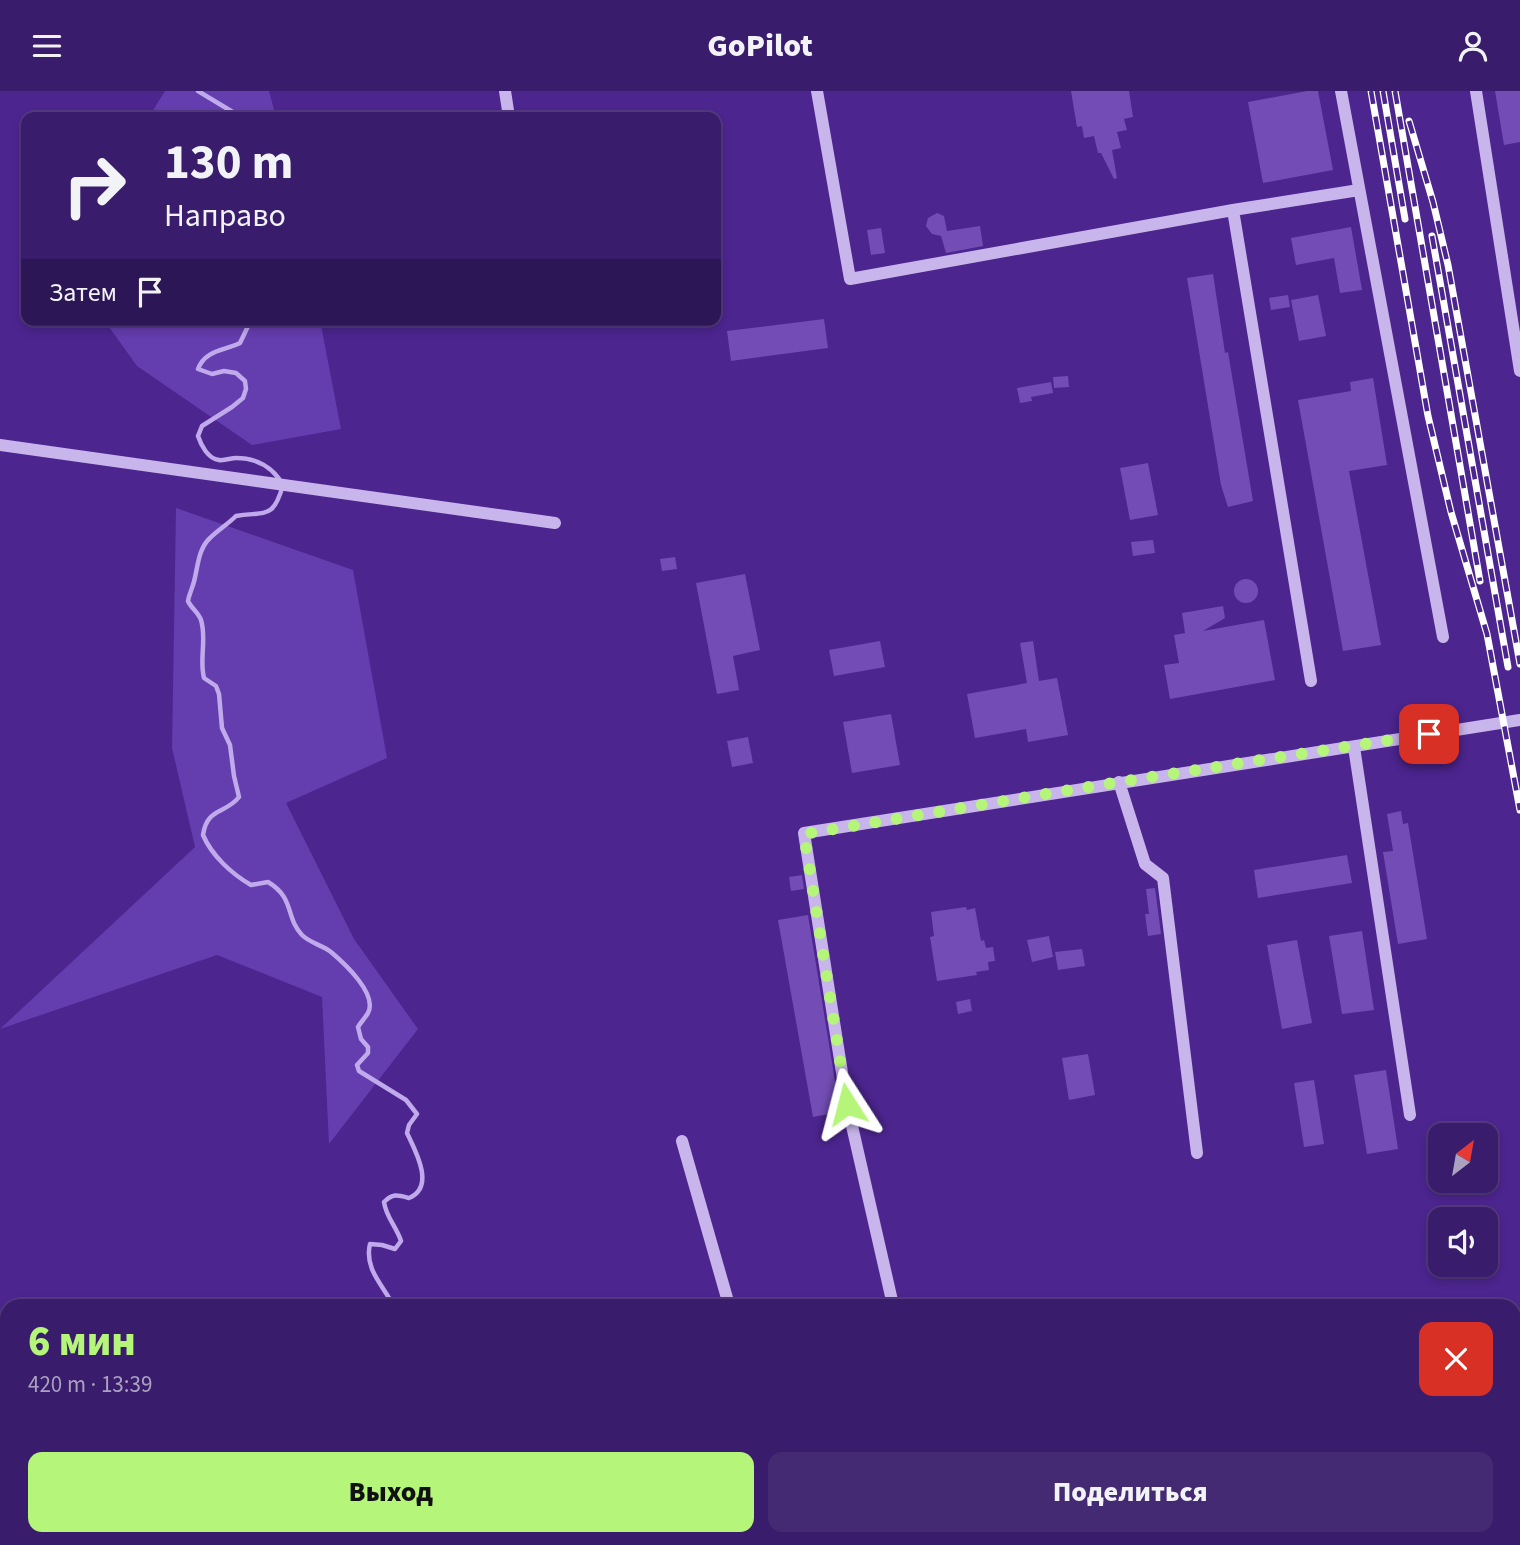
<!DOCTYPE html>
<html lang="ru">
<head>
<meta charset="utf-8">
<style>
  :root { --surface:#391c6b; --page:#442973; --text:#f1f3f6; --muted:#aba1c1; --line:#533a7e; --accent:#b5f579 }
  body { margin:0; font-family:"Source Sans 3",sans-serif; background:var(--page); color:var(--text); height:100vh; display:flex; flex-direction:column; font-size:26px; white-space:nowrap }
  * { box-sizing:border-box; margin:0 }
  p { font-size:23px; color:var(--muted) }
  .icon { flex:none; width:38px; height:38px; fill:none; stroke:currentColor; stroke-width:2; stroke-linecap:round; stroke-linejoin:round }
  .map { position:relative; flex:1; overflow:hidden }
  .sheet { position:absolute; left:0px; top:1208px; width:1521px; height:247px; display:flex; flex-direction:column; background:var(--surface); border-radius:21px 21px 0 0; box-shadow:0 4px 10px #0003,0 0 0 2px var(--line) }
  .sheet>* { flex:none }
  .hud { position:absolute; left:21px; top:21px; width:700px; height:214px; border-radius:14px; box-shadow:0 4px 10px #0003,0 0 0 2px var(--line); background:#391c6b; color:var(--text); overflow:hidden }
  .needle { width:46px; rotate:31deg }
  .buttons { position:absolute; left:1428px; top:1032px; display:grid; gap:14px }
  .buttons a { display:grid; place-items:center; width:70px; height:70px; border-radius:14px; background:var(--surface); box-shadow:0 4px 10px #0003,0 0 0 2px var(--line); font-size:35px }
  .pin { position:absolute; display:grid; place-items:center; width:60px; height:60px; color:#fff; margin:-30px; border-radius:14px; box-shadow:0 4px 10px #0006 }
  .me { position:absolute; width:77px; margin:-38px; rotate:351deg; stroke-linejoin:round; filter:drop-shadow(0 0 5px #0008) }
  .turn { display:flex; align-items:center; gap:24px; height:147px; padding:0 28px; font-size:32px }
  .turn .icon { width:91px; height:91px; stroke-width:2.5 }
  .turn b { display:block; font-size:49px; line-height:60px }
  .then { display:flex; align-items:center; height:66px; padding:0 28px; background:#0003; gap:14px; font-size:26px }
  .round { display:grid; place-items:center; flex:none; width:74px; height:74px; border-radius:14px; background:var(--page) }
  .headline { display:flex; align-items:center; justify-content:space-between; height:119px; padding:0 28px }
  h1 { font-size:42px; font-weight:800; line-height:52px; color:var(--accent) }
  .primary-button { display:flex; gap:14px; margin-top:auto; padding:14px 28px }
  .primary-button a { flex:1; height:80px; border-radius:14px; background:var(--accent); color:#111; font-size:28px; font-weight:800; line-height:80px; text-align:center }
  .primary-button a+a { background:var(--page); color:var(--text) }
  header { display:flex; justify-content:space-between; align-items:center; height:91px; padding:0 28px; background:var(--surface); font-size:32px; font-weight:800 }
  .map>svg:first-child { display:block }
  .green { fill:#643dae }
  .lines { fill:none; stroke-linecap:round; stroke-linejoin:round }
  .stream { stroke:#c0aaec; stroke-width:4.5 }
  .building { fill:#734db5 }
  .minor { stroke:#c8b5eb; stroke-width:12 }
  .rail-casing { stroke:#fff; stroke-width:7 }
  .rail { stroke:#4c258f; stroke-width:4.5; stroke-dasharray:13; stroke-linecap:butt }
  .route { stroke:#b5f579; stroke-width:12; stroke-dasharray:0 21.6 }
</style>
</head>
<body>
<header><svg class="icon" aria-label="menu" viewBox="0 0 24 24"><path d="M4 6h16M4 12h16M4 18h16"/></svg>GoPilot<svg class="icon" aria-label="person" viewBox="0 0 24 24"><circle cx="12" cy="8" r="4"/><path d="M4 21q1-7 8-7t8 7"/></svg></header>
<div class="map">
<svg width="1520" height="1454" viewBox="0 0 1520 1454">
  <rect width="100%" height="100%" fill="#4c258f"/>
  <path class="green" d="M165,0H269L276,26H149Z
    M104,229H320L341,338L252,354L137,275Z
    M176,417L353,479L387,667L286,712L354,848L418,938L329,1053L322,906L217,864L0,938L195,756L172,657Z"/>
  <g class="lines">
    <path class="stream" d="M198,0L241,26
      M251,229L240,252C224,260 205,259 198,278L212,283L224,280L236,282L245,290L246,298L243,307L232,316L202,335L198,345C201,354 208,368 219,369C224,370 231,367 236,367C256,367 273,376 283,394C273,429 266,420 236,425C228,433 218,439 210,447C197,459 198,479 193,494C191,500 189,504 188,510C191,517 198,521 201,529C207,548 199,568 204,587L216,595L219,603L222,637L230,654L234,685L239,706C226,723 207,716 203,744C212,765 232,783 251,794L268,791C295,807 285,826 302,844C310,852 322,854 331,861C344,872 378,903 368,922C365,927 361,931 358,936L361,948L368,956V962L357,974L359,980L406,1009L417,1023L409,1034L407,1042C415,1059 436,1096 409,1107C398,1104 393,1102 384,1111C386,1126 396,1135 401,1150L395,1158L382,1154L370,1153C364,1178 383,1194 393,1214
      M279,1447L284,1454"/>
  </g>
  <path class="building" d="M1071,0H1129L1133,26L1124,28L1127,39L1117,41L1121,57L1112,59L1117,87L1114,88L1101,62H1098L1094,45L1084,47L1082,35L1077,36Z
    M1307,0H1318L1333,79L1263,92L1248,11Z
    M1495,0H1520V51L1504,54Z
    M937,122L944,125L947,140L980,135L983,155L946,162L941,145L932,143L926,135L928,127Z
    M1351,136L1362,199L1340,202L1334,167L1296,174L1291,147Z
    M881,137L885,162L871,164L867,139Z
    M1213,183L1225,262L1228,261L1253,410L1228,416L1221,394L1187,187Z
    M1288,204L1290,216L1271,219L1269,207Z
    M1318,204L1326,245L1299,250L1291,209Z
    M824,228L828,257L731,270L727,240Z
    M1068,285L1069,296L1054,297L1053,286Z
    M1373,287L1387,374L1349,380L1381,554L1343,560L1298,309L1351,300L1350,291Z
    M1051,291L1053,302L1031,306L1032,310L1020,312L1017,297Z
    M1148,372L1158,424L1130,429L1120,377Z
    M1153,449L1155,462L1133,465L1131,451Z
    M675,466L677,478L662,480L660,468Z
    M745,483L760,559L733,565L739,599L717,603L696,492Z
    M1234 500a12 12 0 1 1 24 0a12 12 0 1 1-24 0Z
    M1223,515L1225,527L1203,540L1264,529L1275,589L1170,608L1164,574L1179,572L1174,544L1185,542L1182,522Z
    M880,550L885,576L834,585L829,559Z
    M1033,550L1039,590L1057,587L1068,644L1028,651L1026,638L975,647L967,603L1027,592L1020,552Z
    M891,623L900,674L852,682L843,631Z
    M748,646L753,672L732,676L727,650Z
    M1401,720L1403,733L1408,732L1427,848L1398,853L1383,761L1393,760L1387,723Z
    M1347,764L1352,792L1258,807L1254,779Z
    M802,784L804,798L791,800L789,786Z
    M1155,797L1161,843L1148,845L1145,823H1149L1146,798Z
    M966,816L967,819L975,817L981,850L984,849L986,857L993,856L995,870L988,871L989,879L976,881L977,884L937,890L930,846L934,845L931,821Z
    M808,824L840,1021L813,1026L778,829Z
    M1362,840L1374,919L1342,923L1329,845Z
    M1049,845L1053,866L1032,871L1027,849Z
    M1297,849L1312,932L1282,938L1267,854Z
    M1082,858L1085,875L1058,879L1055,861Z
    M970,908L972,920L958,923L956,911Z
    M1088,963L1095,1004L1069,1009L1062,967Z
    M1386,979L1398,1058L1367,1063L1354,984Z
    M1314,989L1324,1053L1304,1056L1294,992Z"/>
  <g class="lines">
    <path class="minor" d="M505,0L509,26
      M817,0L850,188L1233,119L1359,99
      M1341,0L1443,546
      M1476,0L1520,280
      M1233,119L1311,590
      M543,229V230
      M0,354L555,432
      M1354,656L1410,1024
      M1119,691L1145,773L1163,787L1197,1062
      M682,1050L729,1214
      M893,1214L847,1013L804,742L1520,629
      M782,1447L783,1454
      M925,1454L932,1451L931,1447"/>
    <g class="rail-casing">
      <path id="rail" d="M1371,0L1428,325L1451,421L1487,543L1520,719
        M1383,0L1405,128
        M1395,0L1480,490
        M1409,30L1433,111L1448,174L1520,573
        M1432,145L1508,576"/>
    </g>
    <use href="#rail" class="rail"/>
  </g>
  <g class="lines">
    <path class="route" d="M847,1013L804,743L1119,691L1429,643"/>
  </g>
</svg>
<div class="buttons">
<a><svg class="needle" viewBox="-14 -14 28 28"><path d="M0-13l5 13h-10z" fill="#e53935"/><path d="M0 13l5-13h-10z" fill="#aba1c1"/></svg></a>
<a><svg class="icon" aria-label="sound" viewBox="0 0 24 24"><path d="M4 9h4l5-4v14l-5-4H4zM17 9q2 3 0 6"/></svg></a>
</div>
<div class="pin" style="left:1429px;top:643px;background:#d93025"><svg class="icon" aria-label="arrive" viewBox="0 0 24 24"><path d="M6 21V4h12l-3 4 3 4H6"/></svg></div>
<svg class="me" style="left:847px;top:1013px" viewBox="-20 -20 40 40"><path d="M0-17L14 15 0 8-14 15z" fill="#b5f579" stroke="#fff" stroke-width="4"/></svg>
<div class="hud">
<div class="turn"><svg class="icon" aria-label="right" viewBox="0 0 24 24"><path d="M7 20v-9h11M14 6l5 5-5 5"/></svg><div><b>130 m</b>Направо</div></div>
<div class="then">Затем<svg class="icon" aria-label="arrive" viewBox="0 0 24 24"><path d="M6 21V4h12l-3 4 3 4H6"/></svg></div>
</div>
<section class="sheet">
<div class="headline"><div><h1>6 мин</h1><p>420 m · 13:39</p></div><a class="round" style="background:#d93025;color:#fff"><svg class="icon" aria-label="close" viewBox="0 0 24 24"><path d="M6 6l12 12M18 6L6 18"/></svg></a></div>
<div class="primary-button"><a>Выход</a><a>Поделиться</a></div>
</section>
</div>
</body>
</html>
